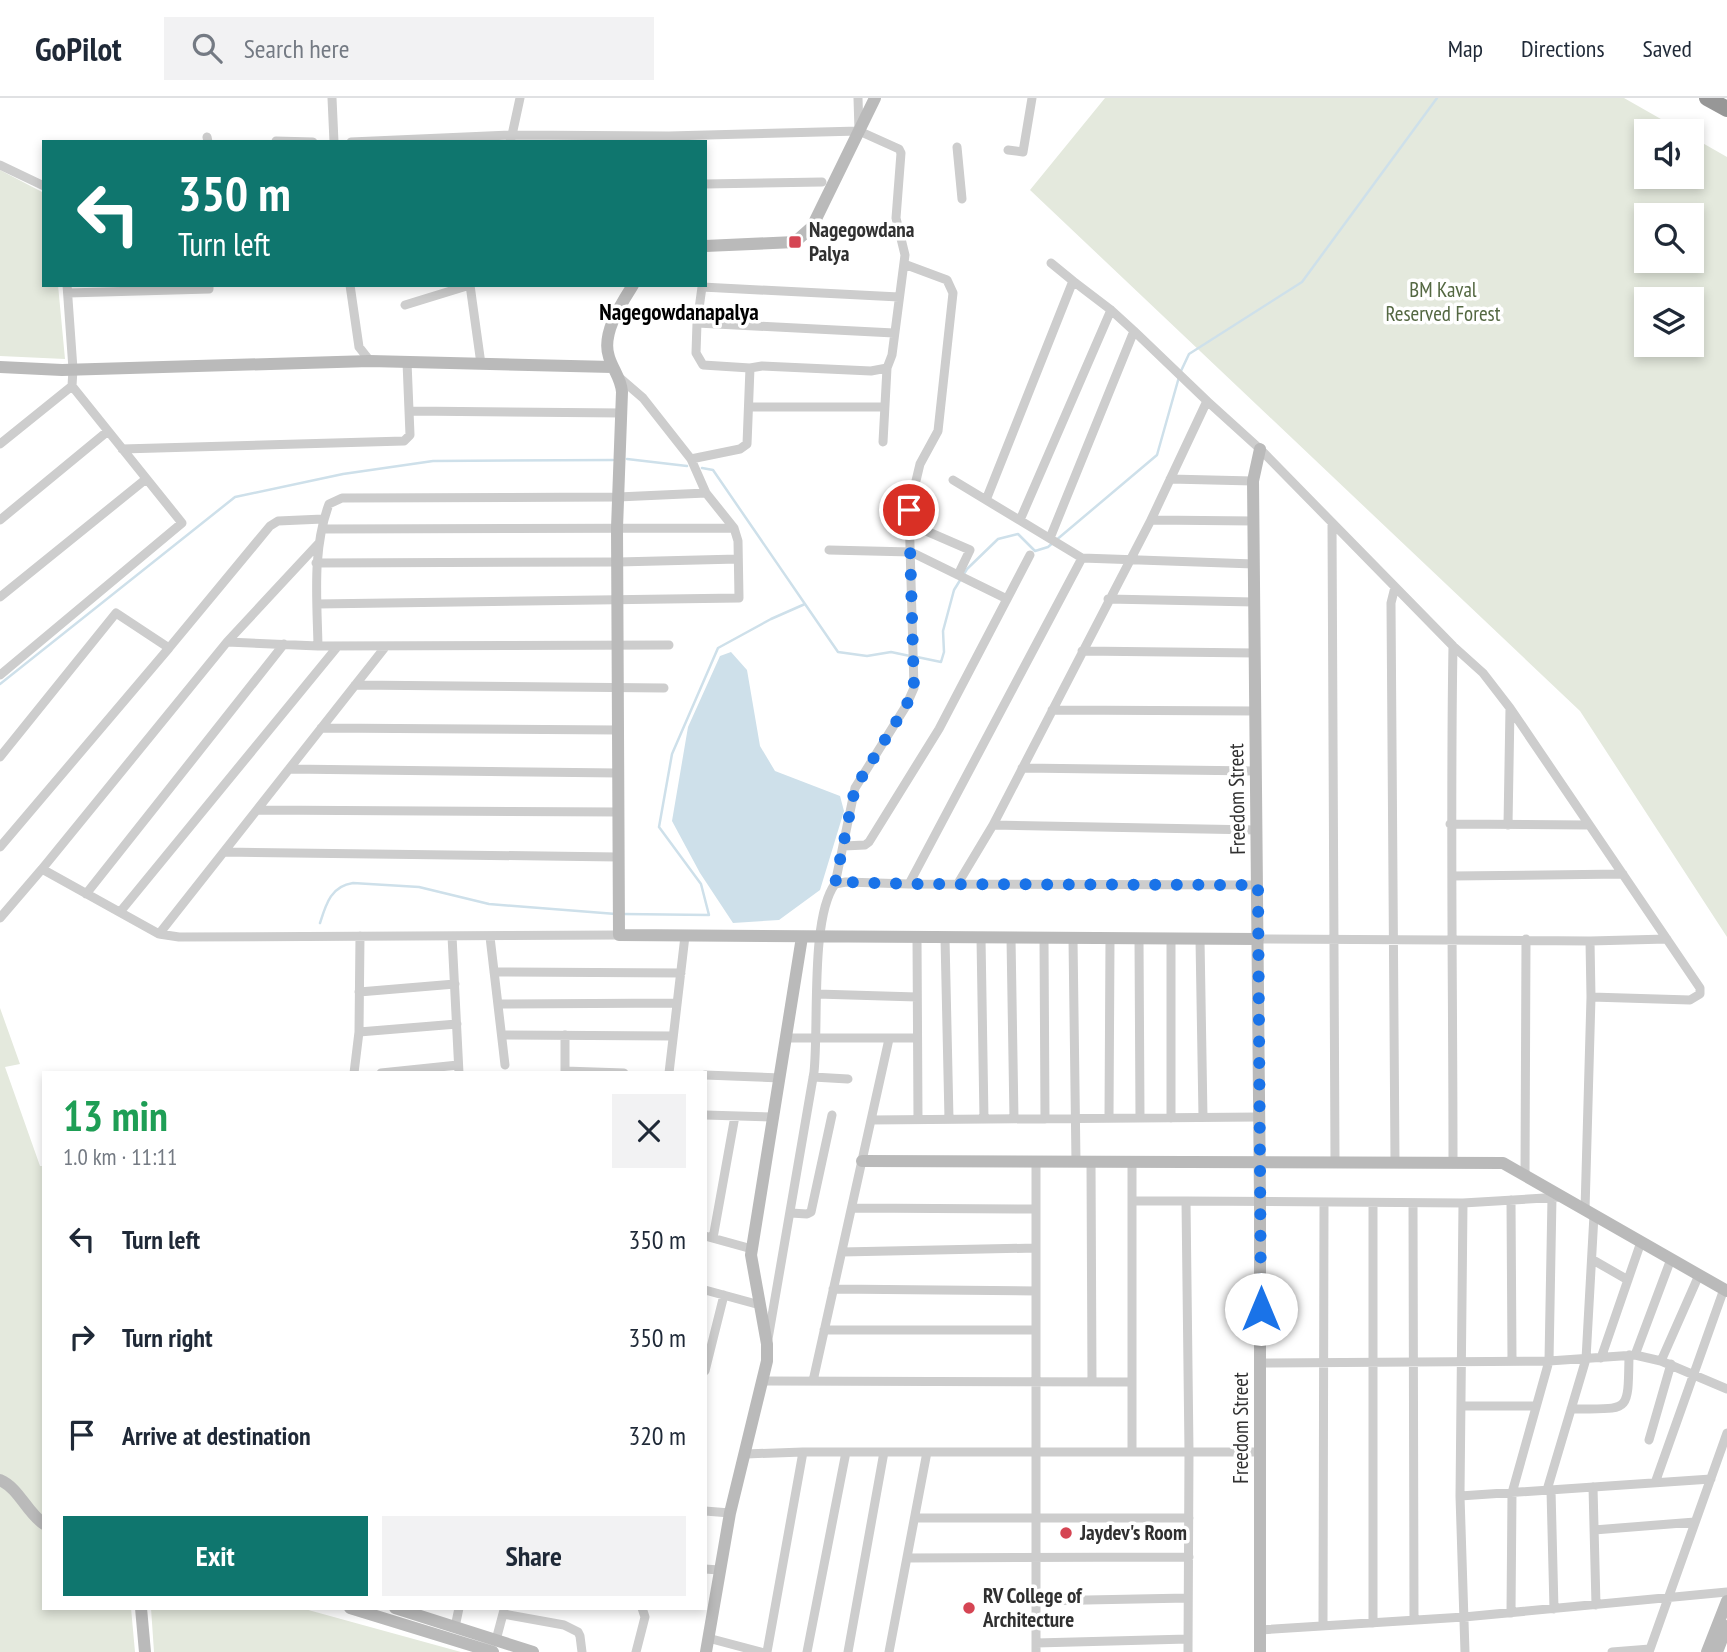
<!DOCTYPE html>
<html lang="en">
<head>
<meta charset="utf-8">
<style>
  :root { --surface:#fff; --page:#f2f2f3; --text:#1f2937; --muted:#747a83; --line:#e0e1e3; --accent:#0f766e }
  body { margin:0; font-family:"PT Sans Narrow",sans-serif; background:var(--page); color:var(--text); height:100vh; display:flex; flex-direction:column; font-size:26px; white-space:nowrap }
  * { box-sizing:border-box; margin:0 }
  p { font-size:23px; color:var(--muted) }
  .icon { flex:none; width:38px; height:38px; fill:none; stroke:currentColor; stroke-width:2; stroke-linecap:round; stroke-linejoin:round }
  .map { position:relative; flex:1; overflow:hidden }
  .details { position:absolute; left:42px; top:973px; width:665px; height:539px; display:flex; flex-direction:column; background:var(--surface); border-radius:0px; box-shadow:0 4px 10px #0003 }
  .details>* { flex:none }
  .banner { position:absolute; left:42px; top:42px; width:665px; height:147px; border-radius:0px; box-shadow:0 4px 10px #0003; background:#0f766e; color:#fff; overflow:hidden }
  .buttons { position:absolute; left:1634px; top:21px; display:grid; gap:14px }
  .buttons a { display:grid; place-items:center; width:70px; height:70px; border-radius:0px; background:var(--surface); box-shadow:0 4px 10px #0003; font-size:35px }
  .pin { position:absolute; display:grid; place-items:center; width:60px; height:60px; color:#fff; margin:-30px; border:4px solid #fff; border-radius:50%; box-shadow:0 2px 7px #0007 }
  .me { position:absolute; width:77px; margin:-38px; rotate:0deg; stroke-linejoin:round; filter:drop-shadow(0 0 5px #0008) }
  .turn { display:flex; align-items:center; gap:24px; height:147px; padding:0 21px; font-size:32px }
  .turn .icon { width:91px; height:91px; stroke-width:2.5 }
  .turn b { display:block; font-size:49px; line-height:60px }
  .round { display:grid; place-items:center; flex:none; width:74px; height:74px; border-radius:0px; background:var(--page) }
  .head { display:flex; align-items:center; justify-content:space-between; height:119px; padding:0 21px }
  h1 { font-size:42px; font-weight:600; line-height:52px; color:#1e9e55 }
  .primary-button { display:flex; gap:14px; margin-top:auto; padding:14px 21px }
  .primary-button a { flex:1; height:80px; border-radius:0px; background:var(--accent); color:#fff; font-size:28px; font-weight:600; line-height:80px; text-align:center }
  .primary-button a+a { background:var(--page); color:var(--text) }
  ul { padding:0; list-style:none }
  li { display:flex; align-items:center; gap:21px; height:98px; padding:0 21px }
  li div { flex:1 }
  li b { display:block; font-size:26px }
  li em { font-style:normal }
  header { display:flex; align-items:center; gap:42px; box-sizing:border-box; height:98px; padding:0 35px; background:var(--surface); border-bottom:2px solid var(--line) }
  header strong { font-size:33px }
  nav { display:flex; gap:38px; margin-inline-start:auto; font-size:24px }
  .search { width:490px; height:63px; background:var(--page); display:flex; align-items:center; gap:18px; box-sizing:border-box; padding:0 24px; border-radius:0px; color:var(--muted); font-size:26px }
  .map>svg:first-child { display:block }
  .green { fill:#e4e9dd; fill-rule:evenodd }
  .water { fill:#cee0ea }
  .lines { fill:none; stroke-linecap:round; stroke-linejoin:round }
  .stream { stroke:#cee0ea; stroke-width:2.5 }
  .street { stroke:#cdcdcd; stroke-width:9 }
  .secondary { stroke:#bababa; stroke-width:12 }
  .highway { stroke:#979797; stroke-width:16 }
  .route { stroke:#1a73e8; stroke-width:12; stroke-dasharray:0 21.6 }
  .poi-dot { fill:#d54553; stroke:#fff; stroke-width:2.5 }
  .labels { text-anchor:middle; stroke-width:7; stroke-linejoin:round; paint-order:stroke }
  .poi-label { font-size:21px; font-weight:bold; fill:#303030; stroke:#fff; text-anchor:start }
  .park-label { font-size:21px; fill:#546842; stroke:#fff }
  .street-label { font-size:21px; fill:#303030; stroke:#fff }
  .neighbourhood-label { font-size:23px; font-weight:bold; fill:#000; stroke:#fff }
</style>
</head>
<body>
<header>
<strong>GoPilot</strong>
<div class="search"><svg class="icon" aria-label="search" viewBox="0 0 24 24"><circle cx="10" cy="10" r="6"/><path d="M15 15l6 6"/></svg>Search here</div>
<nav><a>Map</a><a>Directions</a><a>Saved</a></nav>
</header>
<div class="map">
<svg width="1727" height="1554" viewBox="0 0 1727 1554">
  <rect width="100%" height="100%" fill="#fff"/>
  <path class="green" d="M1105,0H1624L1682,33H1647V79H1692V39L1727,59V839L1580,613L1030,92ZM1647,117H1692V163H1647ZM1692,201V247H1647V201Z
    M0,72L44,95V187H58L65,261L0,258Z
    M0,910L20,966L5,969L40,1068H44V1510H131L135,1554H0Z
    M151,1510H301L461,1554H154Z"/>
  <path class="water" d="M731,554L747,572L760,648L775,673L840,698L844,713L820,792L779,822L733,825L700,775L672,723L688,629L720,558Z"/>
  <g class="lines">
    <path class="stream" d="M1181,273L1189,256L1302,184L1437,0
      M627,361L687,368
      M702,370L713,372L805,506
      M917,559L941,564L944,554L943,533L954,492L967,471L998,441L1018,436L1035,453L1048,449L1157,357L1179,279
      M0,586L235,399L343,376L433,363L613,362
      M623,816L709,817L701,786L659,729L672,656L718,550L771,521L805,506L838,554L867,558L891,554L910,558
      M320,825C326,806 331,788 353,785L419,789L489,806L616,816"/>
    <path class="street" d="M332,0L334,44
      M858,0L859,32
      M207,39L208,44
      M276,43L313,44
      M351,44L512,37L520,0
      M510,44L512,37L669,38L859,33L899,51L901,55L896,120L905,157L892,257L887,270L871,273L762,268L750,270L747,346L740,351L691,361
      M957,49L962,101
      M1008,52L1023,54L1032,0
      M0,67L44,88
      M705,86L822,84
      M1051,165L1073,183
      M350,187L359,249L370,263
      M470,187L481,266
      M68,195L209,191V187
      M405,207L470,187
      M697,225L702,189L899,199
      M750,270L703,267L696,255L697,225L894,235
      M621,281L643,300L691,361L706,395
      M750,309H884
      M410,313L622,315
      M883,344L887,270
      M0,346L72,288
      M122,351L404,343L410,337L407,264
      M1170,381L1253,383
      M953,382L1082,460
      M986,402L1073,183L1111,212
      M0,422L108,333
      M1020,422L1111,212L1134,233
      M1151,422L1207,303L1260,351L1453,548L1483,575L1510,610L1700,890V896L1690,902L1591,899L1585,1112
      M1332,425L1335,1064
      M910,426L970,452L958,477
      M322,431L734,430
      M1050,440L1134,233L1207,303
      M829,452L911,454L1007,501
      M316,465L618,464L738,461
      M1395,489L1391,505L1395,1064
      M0,499L146,381
      M1108,501L1254,504
      M317,506L739,500L738,443L734,430L706,395L618,399L342,400L329,406C312,452 317,500 318,548
      M227,544L318,548L669,547
      M169,550L270,428L278,423L323,421
      M1082,553L1255,555
      M0,577L182,425L72,288L73,271L67,187
      M355,587L664,590
      M1052,612L1256,613
      M321,630L618,632
      M0,659L116,515L169,550L0,749
      M1022,670L1256,673
      M289,671L618,675
      M257,712L618,714
      M1450,726L1589,727
      M993,727L1151,422L1254,423
      M1508,727L1510,610
      M844,748L865,747L869,744L939,631L1030,457
      M224,754L618,759
      M42,771L227,544L319,445
      M1452,778L1623,776
      M835,786L855,690L906,608L914,590L909,412L920,366L938,333L953,195L947,182L904,166
      M909,786L1082,460L1254,466
      M957,787L993,727L1257,732
      M86,796L284,546
      M120,814L338,548
      M0,820L42,771L159,836L179,839L619,837
      M159,836L386,548
      M452,838L459,975
      M490,839L505,967
      M917,840L918,1021
      M945,840L949,1021
      M981,840L984,1021
      M1011,840L1014,1021
      M1044,840L1045,1021
      M1073,841L1076,1064
      M1139,841L1140,1020
      M1171,841V1020
      M1200,841L1203,1019
      M1258,841L1590,843L1591,899
      M1590,843L1667,841
      M494,874L681,875
      M359,894L455,886
      M817,896L917,899
      M498,906L677,905
      M359,934L457,926
      M502,937L673,938
      M565,937V975
      M786,940H917
      M565,973L624,975
      M354,975L359,934L360,838
      M381,975L458,967
      M669,975L685,838
      M705,977L780,980
      M813,979L848,981
      M705,1017L774,1019
      M1109,1020L1110,841
      M871,1022L1259,1019
      M1091,1064L1092,1284
      M1453,1064C1453,892 1450,720 1453,548
      M1525,1077L1526,841
      M1511,1102L1512,1263
      M1133,1103H1186
      M1373,1105V1525
      M1413,1105L1414,1522
      M852,1110L1036,1111
      M791,1115L807,1116L811,1114L832,1017
      M705,1138L752,1151
      M713,1140L735,1018
      M842,1154L1036,1150
      M1593,1162L1628,1182
      M833,1191L1036,1193
      M705,1192L760,1207
      M824,1232H1036
      M768,1241L814,974C819,928 810,820 835,786L846,784L909,786L1258,787
      M1635,1257L1671,1161
      M1601,1260L1641,1144
      M1661,1263L1699,1177
      M1261,1265L1549,1263L1635,1257L1661,1263L1727,1291
      M705,1273L724,1197
      M764,1283L1132,1284V1064
      M813,1283L889,941
      M1461,1308H1536
      M1571,1311C1630,1310 1628,1318 1629,1257
      M1649,1342L1671,1266
      M1132,1354V1284
      M746,1356L803,1354H1260
      M1655,1385L1724,1191
      M1593,1389L1596,1507
      M1547,1392L1586,1261L1594,1117
      M1551,1392L1554,1511
      M1460,1398L1711,1381
      M705,1413L730,1415
      M915,1420H1189
      M1594,1432L1695,1424
      M907,1460L1189,1459
      M705,1471L719,1472
      M1036,1503L1188,1500
      M1511,1515L1512,1395L1549,1263L1552,1099
      M503,1516L564,1527L578,1534L580,1538L582,1554
      M1323,1528L1324,1105
      M455,1529L459,1510
      M1260,1532L1464,1519L1727,1494
      M708,1540L761,1554
      M496,1542L504,1512
      M1036,1545L1188,1541
      M636,1554L645,1519L642,1510
      M767,1554L803,1354
      M807,1554L846,1354
      M848,1554L884,1354
      M889,1554L927,1354
      M1036,1554V1064
      M1188,1554L1189,1354L1186,1103L1463,1105
      M1465,1554L1460,1398L1463,1105L1561,1099
      M1612,1554L1650,1551
      M1649,1554L1727,1335"/>
    <path class="secondary" d="M705,148L795,144L812,129L875,0
      M633,187C621,206 601,236 609,259C613,272 621,280 622,294L617,430L619,837L1258,841
      M0,269L62,272L370,263L612,269
      M1260,351L1253,383L1260,1103V1554
      M862,1063L1503,1065L1727,1193
      M0,1382C19,1390 27,1415 44,1426
      M141,1510L145,1554
      M350,1510L493,1554
      M395,1510L533,1554
      M706,1554L730,1415L767,1263V1246L751,1157L802,839
      M1707,1554L1727,1503
      M1717,1554L1727,1528"/>
    <path class="highway" d="M1707,0L1727,11"/>
  </g>
  <g class="lines">
    <path class="route" d="M909,412L914,590L906,608L855,690L835,786L846,784L909,786L1258,787L1261,1211"/>
  </g>
  <g class="poi-dot">
    <rect x="788" y="137" width="14" height="14" rx="3.5"/>
    <circle cx="1066" cy="1435" r="7"/>
    <circle cx="969" cy="1510" r="7"/>
  </g>
  <g class="labels">
    <g class="poi-label">
      <text x="809" y="139">Nagegowdana<tspan x="809" dy="24">Palya</tspan></text>
      <text x="1080" y="1442">Jaydev's Room</text>
      <text x="983" y="1505">RV College of<tspan x="983" dy="24">Architecture</tspan></text>
    </g>
    <g class="park-label">
      <text x="1443" y="199">BM Kaval<tspan x="1443" dy="24">Reserved Forest</tspan></text>
    </g>
    <g class="street-label">
      <text transform="translate(1237 701) rotate(-91)" y="7">Freedom Street</text>
      <text transform="translate(1241 1330) rotate(-90)" y="7">Freedom Street</text>
    </g>
    <g class="neighbourhood-label">
      <text x="679" y="222">Nagegowdanapalya</text>
    </g>
  </g>
</svg>
<div class="buttons">
<a><svg class="icon" aria-label="sound" viewBox="0 0 24 24"><path d="M4 9h4l5-4v14l-5-4H4zM17 9q2 3 0 6"/></svg></a>
<a><svg class="icon" aria-label="search" viewBox="0 0 24 24"><circle cx="10" cy="10" r="6"/><path d="M15 15l6 6"/></svg></a>
<a><svg class="icon" aria-label="layers" viewBox="0 0 24 24"><path d="M12 4l9 5-9 5-9-5zM3 14l9 5 9-5"/></svg></a>
</div>
<div class="pin" style="left:909px;top:412px;background:#d93025"><svg class="icon" aria-label="arrive" viewBox="0 0 24 24"><path d="M6 21V4h12l-3 4 3 4H6"/></svg></div>
<svg class="me" style="left:1261px;top:1211px" viewBox="-20 -20 40 40"><circle r="19" fill="#fff"/><path d="M0-13L10 11 0 6-10 11z" fill="#1a73e8"/></svg>
<div class="banner">
<div class="turn"><svg class="icon" aria-label="left" viewBox="0 0 24 24"><path d="M17 20v-9H6M10 6l-5 5 5 5"/></svg><div><b>350 m</b>Turn left</div></div>
</div>
<section class="details">
<div class="head"><div><h1>13 min</h1><p>1.0 km · 11:11</p></div><a class="round"><svg class="icon" aria-label="close" viewBox="0 0 24 24"><path d="M6 6l12 12M18 6L6 18"/></svg></a></div>
<ul>
<li><svg class="icon" aria-label="left" viewBox="0 0 24 24"><path d="M17 20v-9H6M10 6l-5 5 5 5"/></svg><div><b>Turn left</b></div><em>350 m</em></li>
<li><svg class="icon" aria-label="right" viewBox="0 0 24 24"><path d="M7 20v-9h11M14 6l5 5-5 5"/></svg><div><b>Turn right</b></div><em>350 m</em></li>
<li><svg class="icon" aria-label="arrive" viewBox="0 0 24 24"><path d="M6 21V4h12l-3 4 3 4H6"/></svg><div><b>Arrive at destination</b></div><em>320 m</em></li>
</ul>
<div class="primary-button"><a>Exit</a><a>Share</a></div>
</section>
</div>
</body>
</html>
